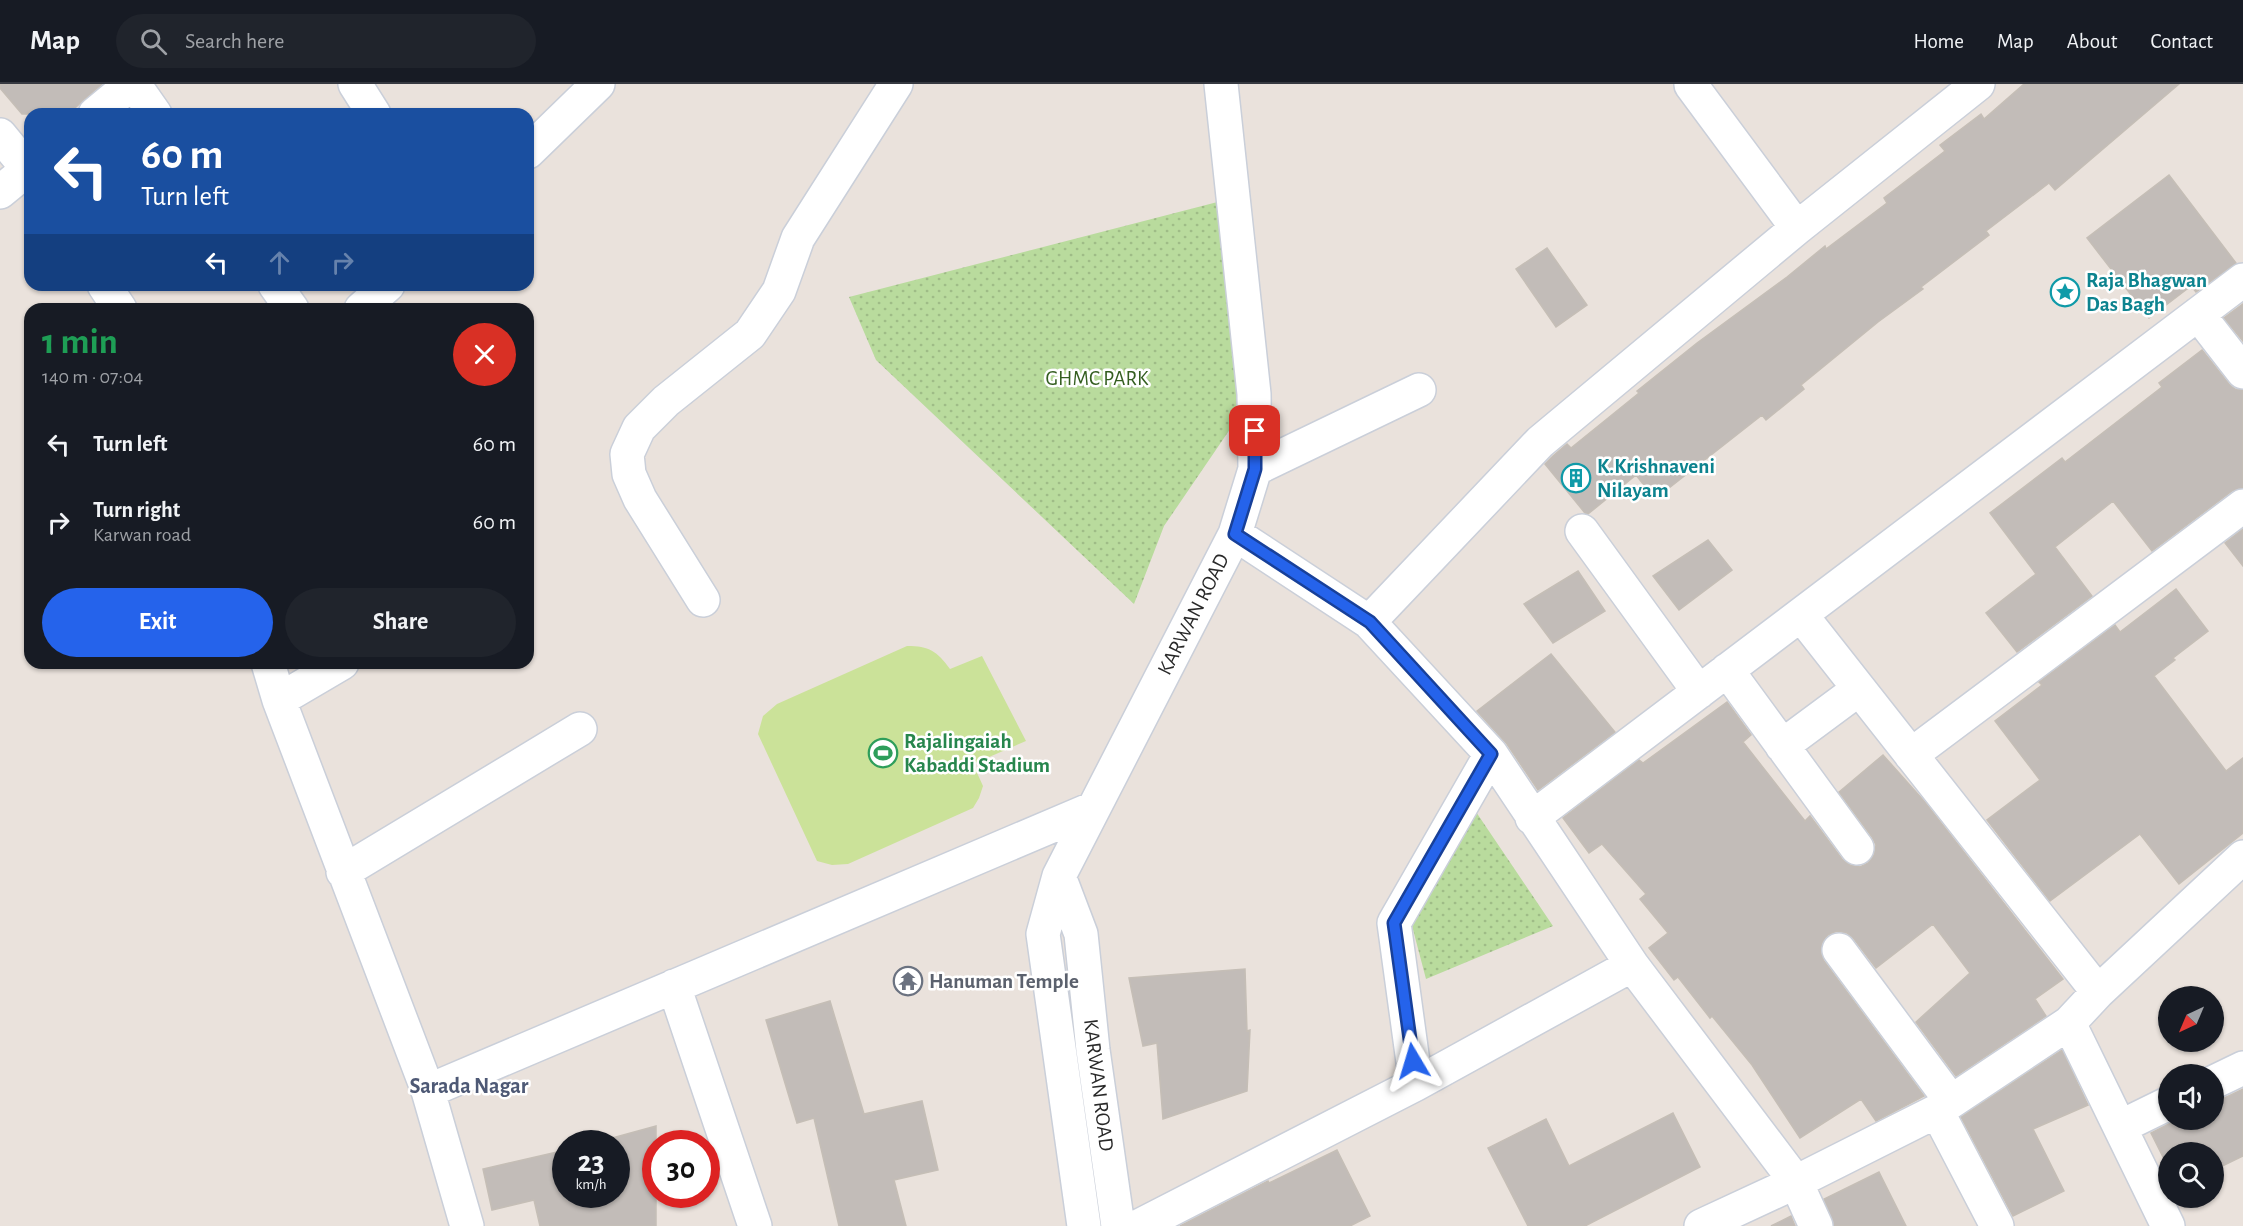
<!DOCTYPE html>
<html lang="en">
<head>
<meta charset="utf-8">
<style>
  :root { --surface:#171b24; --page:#20242c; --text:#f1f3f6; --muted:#9ea1a6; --line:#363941; --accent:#2563eb }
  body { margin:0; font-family:"Alegreya Sans",sans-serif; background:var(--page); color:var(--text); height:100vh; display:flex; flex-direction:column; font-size:22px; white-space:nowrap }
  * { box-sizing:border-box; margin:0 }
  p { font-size:20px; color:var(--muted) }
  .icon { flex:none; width:33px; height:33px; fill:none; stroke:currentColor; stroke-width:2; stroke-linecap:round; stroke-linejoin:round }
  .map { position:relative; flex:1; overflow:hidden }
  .sheet { position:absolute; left:24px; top:219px; width:510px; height:366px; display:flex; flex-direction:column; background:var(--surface); border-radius:18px; box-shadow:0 2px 4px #0004 }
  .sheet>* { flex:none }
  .banner { position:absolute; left:24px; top:24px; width:510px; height:183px; border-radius:18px; box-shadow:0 2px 4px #0004; background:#1a4fa0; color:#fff; overflow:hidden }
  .needle { width:39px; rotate:224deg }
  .tools { position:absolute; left:2158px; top:902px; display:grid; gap:12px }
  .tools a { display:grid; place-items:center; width:66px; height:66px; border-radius:50%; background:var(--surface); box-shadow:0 2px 4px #0004; font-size:30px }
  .speed { position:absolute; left:552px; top:1046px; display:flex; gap:12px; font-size:30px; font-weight:700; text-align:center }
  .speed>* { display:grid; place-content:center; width:78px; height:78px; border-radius:50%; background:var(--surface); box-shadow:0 2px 4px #0004; line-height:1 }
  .speed small { font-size:15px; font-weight:400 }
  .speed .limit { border:9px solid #d22; background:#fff; color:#111 }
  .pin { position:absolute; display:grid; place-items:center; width:51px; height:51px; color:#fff; margin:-26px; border-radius:12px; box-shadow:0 3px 9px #0006 }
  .me { position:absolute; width:66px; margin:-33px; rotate:353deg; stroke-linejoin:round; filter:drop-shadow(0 0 4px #0008) }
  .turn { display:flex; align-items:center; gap:21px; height:126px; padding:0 18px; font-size:27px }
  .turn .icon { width:78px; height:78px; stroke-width:2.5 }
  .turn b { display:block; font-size:42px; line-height:51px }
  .lanes { display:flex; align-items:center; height:57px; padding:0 18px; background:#0003; justify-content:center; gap:30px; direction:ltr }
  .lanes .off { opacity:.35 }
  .round { display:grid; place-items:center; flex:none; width:63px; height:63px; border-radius:32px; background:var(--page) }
  .head { display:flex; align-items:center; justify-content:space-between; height:102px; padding:0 18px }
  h1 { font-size:36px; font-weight:700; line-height:45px; color:#1e9e55 }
  .cta { display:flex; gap:12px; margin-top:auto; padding:12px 18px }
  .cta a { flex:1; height:69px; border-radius:36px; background:var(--accent); color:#fff; font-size:24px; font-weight:700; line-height:69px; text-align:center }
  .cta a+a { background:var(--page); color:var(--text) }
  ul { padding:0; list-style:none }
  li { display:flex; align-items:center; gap:18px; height:78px; padding:0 18px }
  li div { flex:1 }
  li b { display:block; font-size:22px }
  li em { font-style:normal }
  header { display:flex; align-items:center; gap:36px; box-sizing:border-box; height:84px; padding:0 30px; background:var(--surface); border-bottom:2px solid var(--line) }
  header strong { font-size:28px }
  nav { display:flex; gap:33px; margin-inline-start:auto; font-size:21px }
  .search { width:420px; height:54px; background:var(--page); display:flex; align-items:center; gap:15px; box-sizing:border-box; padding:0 21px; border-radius:33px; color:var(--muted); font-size:22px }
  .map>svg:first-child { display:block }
  .park { fill:url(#park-dots) }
  .pitch { fill:#cbe299 }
  .building { fill:#c2bcb8; stroke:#c5beb6; stroke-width:1.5 }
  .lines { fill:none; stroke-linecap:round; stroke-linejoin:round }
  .minor-casing { stroke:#cacfd9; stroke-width:36 }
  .minor { stroke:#fff; stroke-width:33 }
  .route-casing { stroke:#184099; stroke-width:15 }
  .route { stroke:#2563eb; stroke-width:10 }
  .labels { text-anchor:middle; stroke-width:5; stroke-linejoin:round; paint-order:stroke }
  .culture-label { font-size:21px; font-weight:bold; fill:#0d838f; stroke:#fff; text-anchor:start }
  .park-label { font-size:21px; fill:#345e20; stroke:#fff }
  .street-label { font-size:21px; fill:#292929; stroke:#fff }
  .leisure-label { font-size:21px; font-weight:bold; fill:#27864d; stroke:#fff; text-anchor:start }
  .worship-label { font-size:21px; font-weight:bold; fill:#5b616d; stroke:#fff; text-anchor:start }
  .neighbourhood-label { font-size:22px; font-weight:bold; fill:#4e5975; stroke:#fff }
</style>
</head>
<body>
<header>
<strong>Map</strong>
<div class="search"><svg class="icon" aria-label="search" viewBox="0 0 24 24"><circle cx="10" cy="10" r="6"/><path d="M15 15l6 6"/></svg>Search here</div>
<nav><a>Home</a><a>Map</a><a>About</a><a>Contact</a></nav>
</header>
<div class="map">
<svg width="2243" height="1142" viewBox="0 0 2243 1142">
  <defs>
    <pattern id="park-dots" width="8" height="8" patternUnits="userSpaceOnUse" patternTransform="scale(1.5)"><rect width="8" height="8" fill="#b9db9d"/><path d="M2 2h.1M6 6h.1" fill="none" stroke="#9fbc87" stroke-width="1.8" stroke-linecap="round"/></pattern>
  </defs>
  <rect width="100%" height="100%" fill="#eae2dc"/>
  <path class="park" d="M1233,114L1254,310L1164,442L1134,520L876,276L849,213Z
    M1470,719L1553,842L1426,895L1411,838Z"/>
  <path class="pitch" d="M907,562C929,562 937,567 950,585L982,572L1026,657L973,680L983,702L979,714L973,724L848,780L832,781L817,777L758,650L763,632L777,620Z"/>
  <path class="building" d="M0,0H102L68,30H22L0,4Z
    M2024,0H2179L2055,106L2049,99L1986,147L1989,151L1921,203L1923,205L1878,238L1801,301L1804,305L1766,336L1762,331L1655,415L1636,391L1588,430L1585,429L1545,380L1553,372L1567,360L1571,364L1639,309L1637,307L1697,259L1787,193L1825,162L1826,165L1887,119L1884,114L1945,67L1940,61L1981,30L1984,35Z
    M2169,91L2236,179L2196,208L2191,202L2149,234L2087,154Z
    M1547,164L1587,221L1556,243L1516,185Z
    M2243,220V257L2224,234Z
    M2202,266L2229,300L2235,305L2243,306V404L2232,407L2152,467L2113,417L2055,463L2092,512L2017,568L1986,529L2036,490L1990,429L2062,374L2065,378L2162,303L2159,299Z
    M2243,445V482L2225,459Z
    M1708,456L1732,486L1679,526L1653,492Z
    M1578,487L1605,527L1553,559L1524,520Z
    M2176,505L2208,547L2173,574L2175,576L2154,592L2226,687L2243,674V749L2179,800L2140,750L2050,817L1987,736L2040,696L1995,637L2042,601L2039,598L2115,541L2120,548Z
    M1551,570L1615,648L1538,706L1507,660L1477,627Z
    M1727,618L1751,651L1743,658L1805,737L1810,732L1842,775L1850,781L1860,783L1868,779L1874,771L1876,761L1872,753L1839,708L1883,671L1924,717L2063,895L2035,915L2046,932L1956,992L1916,938L1970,889L1933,840L1876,884L1854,855L1847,849L1837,847L1828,851L1822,859L1821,869L1824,877L1924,1012L1876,1037L1861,1015L1800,1054L1752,981L1712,932L1710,934L1678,893L1674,896L1649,864L1668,849L1640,815L1646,810L1602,760L1589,769L1563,734L1639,676L1643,679Z
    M1245,885L1247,947L1250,946L1247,1007L1163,1035L1157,959L1143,962L1129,894Z
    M830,917L864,1030L922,1017L938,1086L894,1096L906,1142H839L814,1034L797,1039L766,936Z
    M2062,966L2088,1021L2033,1045L2064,1107L2013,1132L1961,1033Z
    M2243,1005V1072L2214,1086V1068H2169V1085L2151,1049L2178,1035H2214V1019Z
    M1673,1029L1700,1083L1585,1142H1528L1488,1064L1546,1035L1569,1082Z
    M656,1042V1142H540L534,1116L492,1126L483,1085L566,1066V1110H616V1059H594Z
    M1337,1066L1370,1132L1350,1142H1180L1268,1097L1269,1099Z
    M1879,1088L1906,1142H1834L1824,1115Z
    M1791,1132L1795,1142H1771Z"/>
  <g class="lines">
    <g class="minor-casing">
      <path id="minor" d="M134,0L155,30
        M355,0L374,30
        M1692,0L1691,1L1797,144
        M95,30L131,0
        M0,51L28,85L0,108
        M528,68L598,0
        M104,201L120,225
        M275,201L292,225
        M361,225L388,201
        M2198,230L2243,288
        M1255,385L1419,306
        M1582,447L1699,608
        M1235,450L1369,538L1491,670L1632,881L1796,1098L1816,1142
        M703,516L640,415L629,390L627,370L639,344L666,317L750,250L779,207L798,154L896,0
        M1801,531L2098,908
        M1369,538L1540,358L1797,144L1978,0
        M268,579L279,616L428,1007L467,1142
        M1727,586L1857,764
        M279,616L342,579
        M1782,662L1859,605
        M1911,671L2243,422
        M1532,734L2243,196
        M343,788L580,645
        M1059,792L1081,850L1093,966L1118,1142
        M1839,866L1951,1017
        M674,902L755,1142
        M2069,939L2168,1142
        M2214,998L2243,984
        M1416,1000L1394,839L1491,670
        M428,1007L1094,724
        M1937,1027L1997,1142
        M2120,1043L2169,1019
        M1084,1142L1043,850L1059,792L1235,450L1255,385L1254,310L1221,0
        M1139,1142L1416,1000L1632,881
        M1701,1142L1796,1098L1937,1027L2069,939L2098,908L2243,773"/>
    </g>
    <use href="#minor" class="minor"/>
  </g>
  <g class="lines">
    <g class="route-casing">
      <path id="route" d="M1255,347V385L1235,450L1370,538L1491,670L1394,839L1413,977"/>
    </g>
    <use href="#route" class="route"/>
  </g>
  <defs>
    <g id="sight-ring" transform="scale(1.5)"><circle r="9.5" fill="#fff" stroke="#0f9aa8" stroke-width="1.5"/><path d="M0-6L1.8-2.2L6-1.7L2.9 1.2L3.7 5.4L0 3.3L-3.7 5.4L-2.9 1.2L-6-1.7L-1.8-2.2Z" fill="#0f9aa8"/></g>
    <g id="building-ring" transform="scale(1.5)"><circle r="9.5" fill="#fff" stroke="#0f9aa8" stroke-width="1.5"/><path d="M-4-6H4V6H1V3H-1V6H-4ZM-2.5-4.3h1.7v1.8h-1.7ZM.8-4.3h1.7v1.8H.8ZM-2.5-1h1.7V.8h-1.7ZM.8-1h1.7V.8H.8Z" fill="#0f9aa8"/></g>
    <g id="stadium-ring" transform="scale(1.5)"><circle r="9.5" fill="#fff" stroke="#2e9e5b" stroke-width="1.5"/><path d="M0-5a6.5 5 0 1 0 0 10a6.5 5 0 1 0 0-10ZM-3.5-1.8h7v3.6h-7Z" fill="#2e9e5b"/></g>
    <g id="temple-ring" transform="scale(1.5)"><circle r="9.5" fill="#fff" stroke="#6b7280" stroke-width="1.5"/><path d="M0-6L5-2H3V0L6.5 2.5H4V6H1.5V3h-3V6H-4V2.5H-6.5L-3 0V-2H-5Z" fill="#6b7280"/></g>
  </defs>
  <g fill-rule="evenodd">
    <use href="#sight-ring" x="2065" y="208"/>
    <use href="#building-ring" x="1576" y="394"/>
    <use href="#stadium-ring" x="883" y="669"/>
    <use href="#temple-ring" x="908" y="897"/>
  </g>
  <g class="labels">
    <g class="culture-label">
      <text x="2086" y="203">Raja Bhagwan<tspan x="2086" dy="24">Das Bagh</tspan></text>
      <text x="1597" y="389">K.Krishnaveni<tspan x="1597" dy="24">Nilayam</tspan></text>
    </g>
    <g class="park-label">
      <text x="1097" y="301">GHMC PARK</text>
    </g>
    <g class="street-label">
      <text transform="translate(1193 530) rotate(-63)" y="7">KARWAN ROAD</text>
      <text transform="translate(1099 1001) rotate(83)" y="7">KARWAN ROAD</text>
    </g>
    <g class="leisure-label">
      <text x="904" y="664">Rajalingaiah<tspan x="904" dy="24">Kabaddi Stadium</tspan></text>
    </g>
    <g class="worship-label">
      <text x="929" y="904">Hanuman Temple</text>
    </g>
    <g class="neighbourhood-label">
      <text x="469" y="1009">Sarada Nagar</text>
    </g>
  </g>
</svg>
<div class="tools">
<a><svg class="needle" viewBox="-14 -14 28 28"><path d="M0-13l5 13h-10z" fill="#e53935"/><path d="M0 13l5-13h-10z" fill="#9ea1a6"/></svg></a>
<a><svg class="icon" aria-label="sound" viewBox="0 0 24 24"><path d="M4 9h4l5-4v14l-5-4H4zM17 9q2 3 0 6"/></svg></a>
<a><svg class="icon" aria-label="search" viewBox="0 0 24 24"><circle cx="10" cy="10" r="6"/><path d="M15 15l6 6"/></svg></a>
</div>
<div class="speed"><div>23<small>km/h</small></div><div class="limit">30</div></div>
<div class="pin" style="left:1255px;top:347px;background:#d93025"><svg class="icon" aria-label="arrive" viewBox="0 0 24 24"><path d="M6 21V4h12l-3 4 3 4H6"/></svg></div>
<svg class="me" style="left:1413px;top:977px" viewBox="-20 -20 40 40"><path d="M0-17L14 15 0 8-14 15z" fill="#2563eb" stroke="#fff" stroke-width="4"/></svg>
<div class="banner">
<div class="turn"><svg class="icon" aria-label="left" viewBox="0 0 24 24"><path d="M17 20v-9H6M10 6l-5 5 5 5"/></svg><div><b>60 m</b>Turn left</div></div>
<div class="lanes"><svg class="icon" aria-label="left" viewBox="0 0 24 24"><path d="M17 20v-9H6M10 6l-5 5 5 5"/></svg><svg class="icon off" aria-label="ahead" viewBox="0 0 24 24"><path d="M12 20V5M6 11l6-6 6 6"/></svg><svg class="icon off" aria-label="right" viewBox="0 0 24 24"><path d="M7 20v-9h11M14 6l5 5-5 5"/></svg></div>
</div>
<section class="sheet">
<div class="head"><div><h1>1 min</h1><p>140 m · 07:04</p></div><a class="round" style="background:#d93025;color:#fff"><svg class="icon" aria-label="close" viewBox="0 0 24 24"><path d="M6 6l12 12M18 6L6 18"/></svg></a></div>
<ul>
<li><svg class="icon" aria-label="left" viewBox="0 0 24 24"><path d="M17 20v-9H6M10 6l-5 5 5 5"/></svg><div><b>Turn left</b></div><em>60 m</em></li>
<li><svg class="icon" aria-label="right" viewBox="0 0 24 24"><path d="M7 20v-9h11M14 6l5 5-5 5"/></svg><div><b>Turn right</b><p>Karwan road</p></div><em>60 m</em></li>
</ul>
<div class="cta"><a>Exit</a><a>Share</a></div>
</section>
</div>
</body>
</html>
